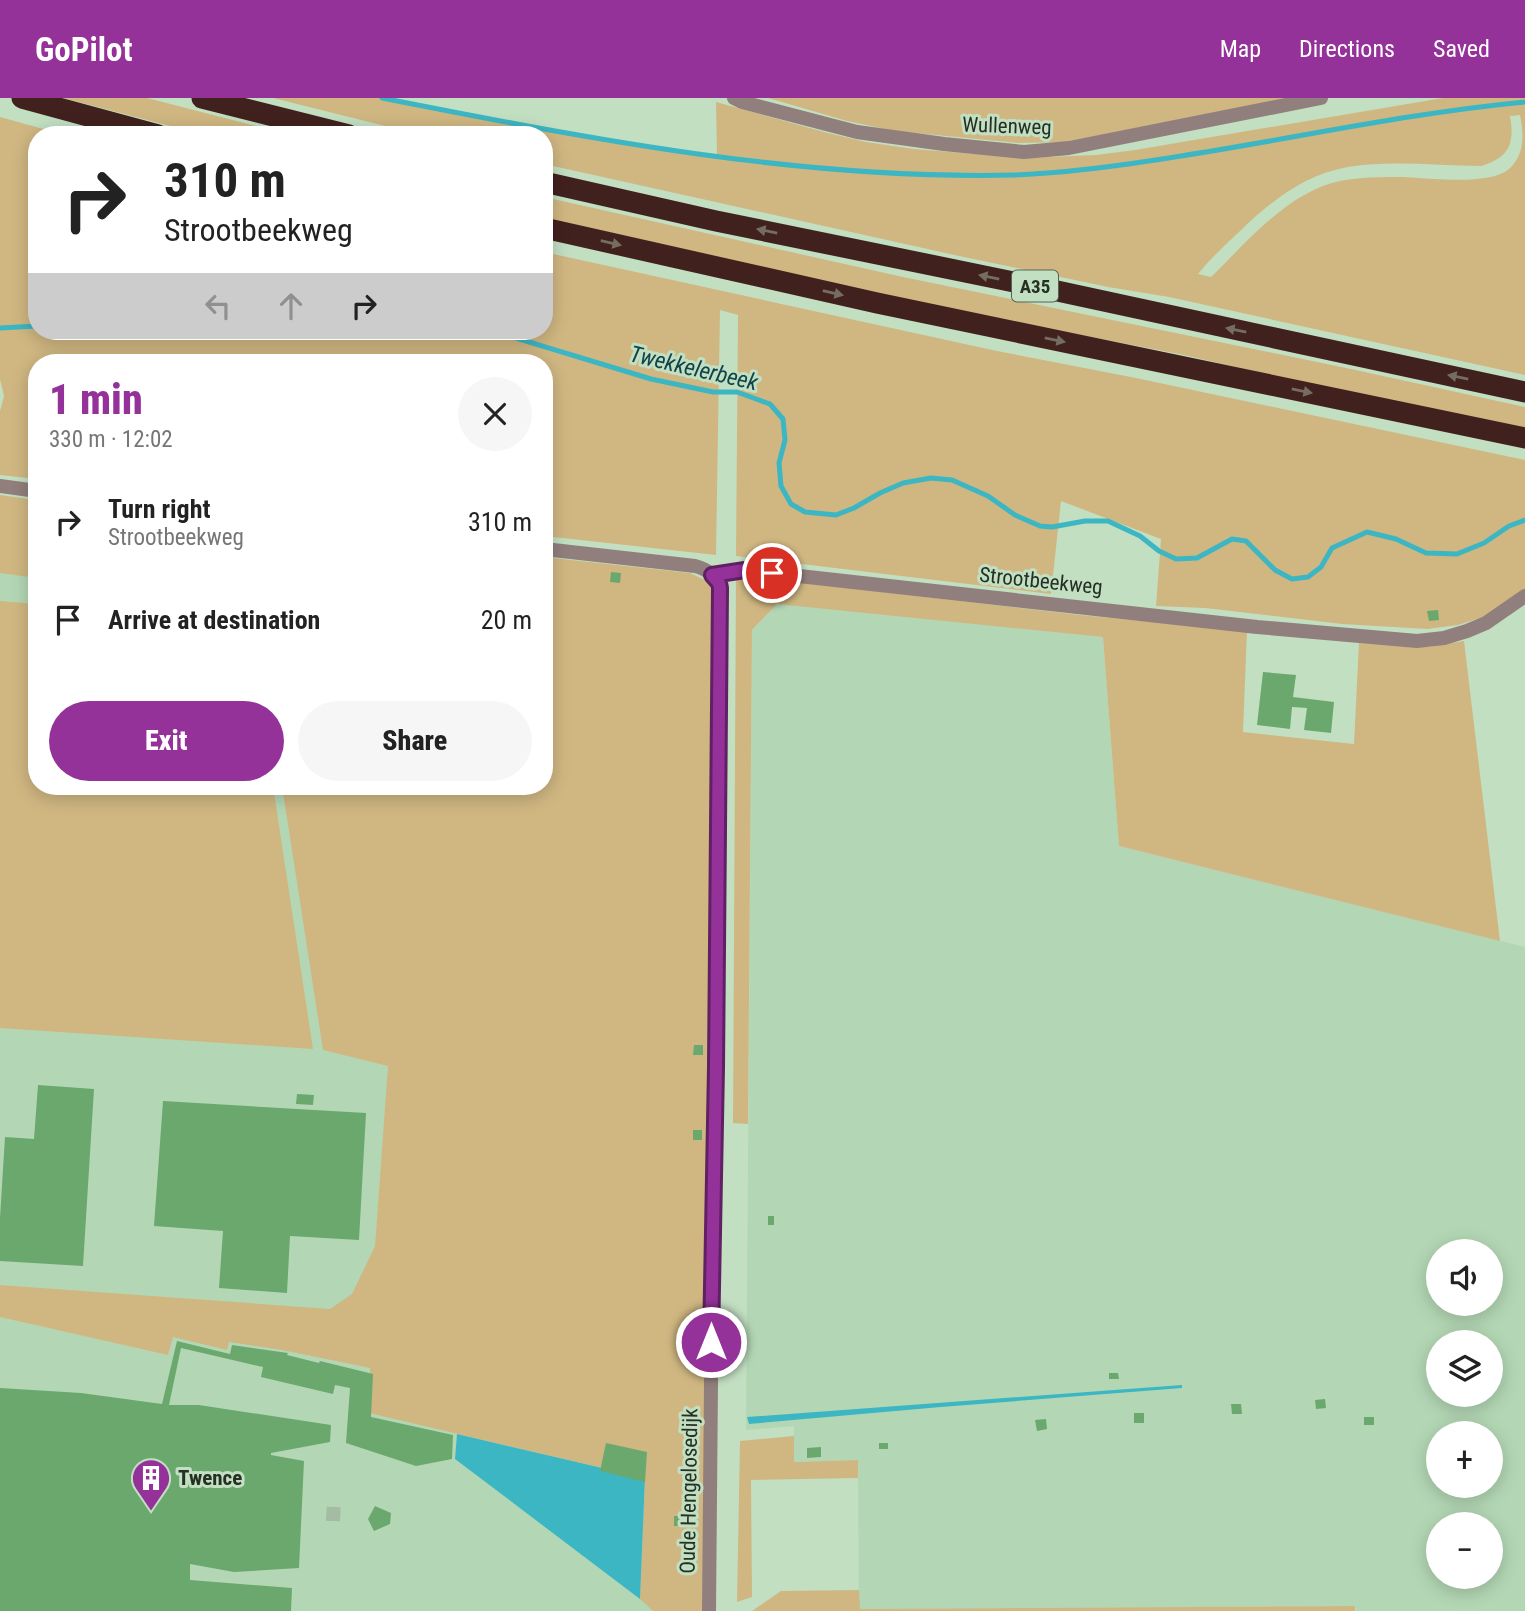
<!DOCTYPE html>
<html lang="en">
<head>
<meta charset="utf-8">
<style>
  :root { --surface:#fff; --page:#f6f6f6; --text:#222; --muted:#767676; --accent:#94329a }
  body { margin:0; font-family:"Roboto Condensed",sans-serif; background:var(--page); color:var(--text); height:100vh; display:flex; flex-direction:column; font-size:26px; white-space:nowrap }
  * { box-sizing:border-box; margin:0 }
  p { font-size:23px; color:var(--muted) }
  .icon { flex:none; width:38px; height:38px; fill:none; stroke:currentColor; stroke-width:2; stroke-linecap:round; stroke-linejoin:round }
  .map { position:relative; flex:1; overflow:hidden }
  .side { position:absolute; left:28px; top:256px; width:525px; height:441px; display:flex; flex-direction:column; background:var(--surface); border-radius:28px; box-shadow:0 4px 18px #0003 }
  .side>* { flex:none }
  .banner { position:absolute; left:28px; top:28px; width:525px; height:214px; border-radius:28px; box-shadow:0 4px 18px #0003; background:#fff; color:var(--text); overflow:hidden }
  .tools { position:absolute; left:1426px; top:1141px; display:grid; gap:14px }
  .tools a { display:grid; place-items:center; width:77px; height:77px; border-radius:50%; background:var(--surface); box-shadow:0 4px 18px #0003; font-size:35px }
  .pin { position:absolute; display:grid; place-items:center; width:60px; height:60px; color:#fff; margin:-30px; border:4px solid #fff; border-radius:50%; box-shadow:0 2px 7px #0007 }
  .me { position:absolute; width:77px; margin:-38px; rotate:0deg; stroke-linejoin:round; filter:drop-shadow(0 0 5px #0008) }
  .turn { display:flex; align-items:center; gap:24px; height:147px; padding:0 21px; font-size:32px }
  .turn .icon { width:91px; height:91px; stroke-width:2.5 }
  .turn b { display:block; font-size:49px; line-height:60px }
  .lanes { display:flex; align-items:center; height:66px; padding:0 21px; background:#0003; justify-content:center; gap:35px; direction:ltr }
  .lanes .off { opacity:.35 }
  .round { display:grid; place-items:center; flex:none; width:74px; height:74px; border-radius:37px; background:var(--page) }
  .headline { display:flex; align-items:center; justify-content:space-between; height:119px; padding:0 21px }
  h1 { font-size:42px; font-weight:800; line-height:52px; color:var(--accent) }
  .cta { display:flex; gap:14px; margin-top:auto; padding:14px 21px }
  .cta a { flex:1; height:80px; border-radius:42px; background:var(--accent); color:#fff; font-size:28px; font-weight:800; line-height:80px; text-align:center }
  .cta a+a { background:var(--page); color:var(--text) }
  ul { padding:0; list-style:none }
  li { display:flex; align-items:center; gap:21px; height:98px; padding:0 21px }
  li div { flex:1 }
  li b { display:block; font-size:26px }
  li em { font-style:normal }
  header { display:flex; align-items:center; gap:42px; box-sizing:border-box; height:98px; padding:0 35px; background:var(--accent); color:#fff }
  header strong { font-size:33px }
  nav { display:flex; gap:38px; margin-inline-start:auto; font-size:24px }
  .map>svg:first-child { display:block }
  .built { fill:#b3d7b4; fill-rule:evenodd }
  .green { fill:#d0b782; fill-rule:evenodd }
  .water { fill:#3cb6c3 }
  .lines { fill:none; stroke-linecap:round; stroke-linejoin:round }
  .stream { stroke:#3cb6c3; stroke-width:5 }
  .building { fill:#6ba86e }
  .minor-tunnel { stroke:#a3bca3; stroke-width:14; stroke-dasharray:14 7; stroke-linecap:butt }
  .minor { stroke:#917f7d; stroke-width:14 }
  .motorway { stroke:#41211e; stroke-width:21 }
  .oneway { fill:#756d60 }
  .route-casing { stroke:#602064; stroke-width:18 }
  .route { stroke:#94329a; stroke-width:12 }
  .labels { text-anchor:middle; stroke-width:6; stroke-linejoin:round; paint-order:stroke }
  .shield { fill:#c2dfc2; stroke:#546454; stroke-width:2 }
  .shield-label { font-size:19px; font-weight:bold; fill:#253025 }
  .street-label { font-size:21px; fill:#253025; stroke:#c2dfc2 }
  .poi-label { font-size:21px; font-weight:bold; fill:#253025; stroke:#c2dfc2; text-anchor:start }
  .water-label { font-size:23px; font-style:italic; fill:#0e444a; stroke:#c2dfc2 }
</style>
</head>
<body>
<header>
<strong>GoPilot</strong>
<nav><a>Map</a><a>Directions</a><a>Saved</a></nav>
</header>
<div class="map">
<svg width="1525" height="1513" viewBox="0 0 1525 1513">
  <rect width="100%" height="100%" fill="#c2dfc2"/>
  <path class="built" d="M0,470L37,475V688H544L659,1513H0Z
    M778,505L1103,539L1119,748L1525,849V1513H1356L1355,1508L859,1511L858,1362L793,1364L794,1328L746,1332L752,532ZM1438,1153H1491V1206H1438ZM1438,1244H1491V1297H1438ZM1438,1335H1491V1388H1438ZM1438,1426H1491V1479H1438Z"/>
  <path class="green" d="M63,0H147L291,37H205Z
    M273,0H382L581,38L717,58L716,4L828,35L866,44L914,51L1024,60L1096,57L1135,52L1443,0H1525V277L1169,199L1108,189L959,158L544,66V37H421ZM1520,17C1524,37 1525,56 1509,71C1487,89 1426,79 1398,79C1374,79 1346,79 1323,88C1279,105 1245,146 1211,179L1198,176C1210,161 1225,147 1239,134C1270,104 1303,77 1348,69C1391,62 1437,68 1481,68C1509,60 1515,46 1510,18Z
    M768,0H1304L1064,44L1018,45L895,33L847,23Z
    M0,19L65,37H37V233H544V154L997,253L1136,280L1525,362V492L1483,519L1458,527L1427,531L1342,526L1205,510L1156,508L1161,441L1061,403L1051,496L736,458L738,217L720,212L716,457L544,438V264H204C186,254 145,263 124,264C95,266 66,264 37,264V381L0,377V313L4,298L0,281Z
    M544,99L903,179L1351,271L1525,309V335L1184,257L920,206L544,122Z
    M0,397L37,402V480L0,475Z
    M544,459L690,475L709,484L714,493L705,1513H653L640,1501L645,1380L369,1315L370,1270L282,1252L229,1244L227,1252L173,1239L168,1257L0,1219V1187L330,1211L352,1196L375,1148L388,968L323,952L282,688H544Z
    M736,477L1080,517L1247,533L1243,634L1354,646L1359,545L1428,549L1464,543L1500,843L1119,748L1103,539L777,506L752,532L748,1026L733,1025Z
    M0,503L37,506V688H273L313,951L0,930Z
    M794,1338V1364L858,1362V1380L751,1382L752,1499L737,1504L740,1343Z
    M859,1492L860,1511L1355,1508V1513H752L781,1493Z"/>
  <path class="water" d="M179,260L200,262L204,264H122Z
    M1182,1287V1290L941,1309L749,1326L747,1319Z
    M457,1336L645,1380L640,1501L455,1361Z"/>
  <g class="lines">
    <path class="stream" d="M382,0C590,41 801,82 1014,77C1070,75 1126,67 1181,58C1296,40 1409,15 1525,4
      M0,230L37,228
      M493,233L651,281L713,294H737L770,306L783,321L785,342L779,365L781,388L791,406L805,414L836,417L854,410L880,395L903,385L931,380L952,382L988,398L1015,417L1040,428L1052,429L1085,423H1108L1140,438L1159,453L1176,461L1197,460L1232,441L1246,443L1275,472L1292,481L1308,479L1321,469L1332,450L1367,434L1396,441L1426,455L1457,456L1484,445L1509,428L1525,422"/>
  </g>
  <path class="building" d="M29,421H37V432H29Z
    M611,474L621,475L620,485L610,484Z
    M1438,512L1439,522L1429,523L1427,513Z
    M1263,574L1296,577L1293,599L1334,604L1331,635L1304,632L1307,610L1292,609L1290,631L1257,627Z
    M694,947H703V957H693Z
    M38,987L94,991L83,1168L0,1163V1120L5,1039L34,1041Z
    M297,996L314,997L313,1007L296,1006Z
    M163,1003L366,1015L359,1142L290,1138L287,1195L219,1190L223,1133L154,1128Z
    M693,1032H702V1042H693Z
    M768,1118H774V1127H768Z
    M177,1243L230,1256L232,1247L288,1255L287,1257L319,1265L320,1263L373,1276L371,1319L453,1337L452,1361L416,1368L346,1345L350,1290L335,1287L333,1296L261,1279L263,1269L181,1250L169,1307H199L331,1327L330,1344L271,1355V1357L304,1363L299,1470L234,1474L190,1466V1482L292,1490L291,1513H0V1290L81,1295L162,1306Z
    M1109,1275H1118L1119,1281H1109Z
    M1325,1301L1326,1310L1316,1311L1315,1302Z
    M1231,1306H1241L1242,1316H1232Z
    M1134,1315H1144V1325H1134Z
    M1364,1319H1374V1327H1364Z
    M1046,1321L1047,1331L1037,1333L1035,1322Z
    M606,1345L647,1354L645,1384L600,1373Z
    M879,1345H888V1351H879Z
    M821,1349V1359L807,1360V1350Z
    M375,1408L391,1415L390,1426L374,1433L368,1421Z
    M674,1418H683L684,1428H674Z"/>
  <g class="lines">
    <path class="minor-tunnel" d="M333,1423L334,1403"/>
    <path class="minor" d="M734,0L742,4L857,34L944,46L1024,54L1069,50L1321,0
      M0,388L37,393
      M544,451L695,468C707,471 716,478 720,490L716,969L712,1171L709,1513
      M712,477L745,472L1257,529L1417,543L1444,540L1467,533L1486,525L1525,498"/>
    <path class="motorway" d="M22,0L158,37
      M202,0L349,37
      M544,84L716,123L1048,191L1525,294
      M544,130L877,205L1525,340"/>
  </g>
  <defs><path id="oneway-solid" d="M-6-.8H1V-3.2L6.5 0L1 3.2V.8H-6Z" transform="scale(1.75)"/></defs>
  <g class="oneway">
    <use href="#oneway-solid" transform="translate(767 133) rotate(-168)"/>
    <use href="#oneway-solid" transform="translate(611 145) rotate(13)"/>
    <use href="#oneway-solid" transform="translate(989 179) rotate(-168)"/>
    <use href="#oneway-solid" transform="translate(833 195) rotate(13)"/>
    <use href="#oneway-solid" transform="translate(1236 232) rotate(-168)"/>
    <use href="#oneway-solid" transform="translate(1055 242) rotate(12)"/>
    <use href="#oneway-solid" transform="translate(1458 279) rotate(-168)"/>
    <use href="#oneway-solid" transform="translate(1302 293) rotate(12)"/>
  </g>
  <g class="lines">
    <g class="route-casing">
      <path id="route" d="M711,1244L716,969L720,490L719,485L712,477L745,472L772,475"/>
    </g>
    <use href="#route" class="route"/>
  </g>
  <defs>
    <g id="building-pin" transform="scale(2.0125)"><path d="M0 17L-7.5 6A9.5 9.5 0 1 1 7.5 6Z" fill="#94329a" stroke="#c2dfc2"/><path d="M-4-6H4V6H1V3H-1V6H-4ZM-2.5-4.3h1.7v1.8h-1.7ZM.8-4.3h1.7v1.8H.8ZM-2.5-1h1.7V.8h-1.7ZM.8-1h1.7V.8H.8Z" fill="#fff"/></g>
  </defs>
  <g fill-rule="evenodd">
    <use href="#building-pin" x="151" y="1380"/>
  </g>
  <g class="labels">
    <rect class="shield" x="1012" y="172.5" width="46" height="31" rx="5"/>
    <g class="shield-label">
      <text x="1035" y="195">A35</text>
    </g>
    <g class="street-label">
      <text transform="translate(1007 28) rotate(2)" y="7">Wullenweg</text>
      <text transform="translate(1041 483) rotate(6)" y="7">Strootbeekweg</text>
      <text transform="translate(689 1393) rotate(-89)" y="7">Oude Hengelosedijk</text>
    </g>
    <g class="poi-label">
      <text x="178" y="1387">Twence</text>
    </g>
    <g class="water-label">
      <text transform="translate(694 270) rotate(13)" y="8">Twekkelerbeek</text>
    </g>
  </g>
</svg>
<div class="tools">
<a><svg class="icon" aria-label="sound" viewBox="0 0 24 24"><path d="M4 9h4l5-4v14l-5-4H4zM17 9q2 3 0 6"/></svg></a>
<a><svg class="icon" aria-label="layers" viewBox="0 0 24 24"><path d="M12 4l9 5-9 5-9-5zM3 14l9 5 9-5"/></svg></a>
<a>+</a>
<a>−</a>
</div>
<div class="pin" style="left:772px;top:475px;background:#d93025"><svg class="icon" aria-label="arrive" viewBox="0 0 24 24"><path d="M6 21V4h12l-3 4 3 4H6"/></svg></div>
<svg class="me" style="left:711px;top:1244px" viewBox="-20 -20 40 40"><circle r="17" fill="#94329a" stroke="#fff" stroke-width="3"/><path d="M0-11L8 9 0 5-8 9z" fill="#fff"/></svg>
<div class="banner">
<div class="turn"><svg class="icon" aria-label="right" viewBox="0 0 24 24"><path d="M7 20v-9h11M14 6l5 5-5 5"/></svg><div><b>310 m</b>Strootbeekweg</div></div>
<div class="lanes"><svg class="icon off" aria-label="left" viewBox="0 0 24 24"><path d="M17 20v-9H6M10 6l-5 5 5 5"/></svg><svg class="icon off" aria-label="ahead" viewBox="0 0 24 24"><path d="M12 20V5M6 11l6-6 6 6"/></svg><svg class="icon" aria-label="right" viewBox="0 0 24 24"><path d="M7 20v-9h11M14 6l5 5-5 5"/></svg></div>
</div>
<section class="side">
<div class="headline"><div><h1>1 min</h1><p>330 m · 12:02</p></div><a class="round"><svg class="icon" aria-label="close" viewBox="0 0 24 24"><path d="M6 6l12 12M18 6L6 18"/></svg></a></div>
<ul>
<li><svg class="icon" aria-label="right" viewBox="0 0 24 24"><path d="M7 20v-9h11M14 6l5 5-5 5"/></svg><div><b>Turn right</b><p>Strootbeekweg</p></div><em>310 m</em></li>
<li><svg class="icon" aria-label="arrive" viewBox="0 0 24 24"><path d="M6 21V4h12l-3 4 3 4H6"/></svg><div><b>Arrive at destination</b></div><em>20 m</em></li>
</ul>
<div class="cta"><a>Exit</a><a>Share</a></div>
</section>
</div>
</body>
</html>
